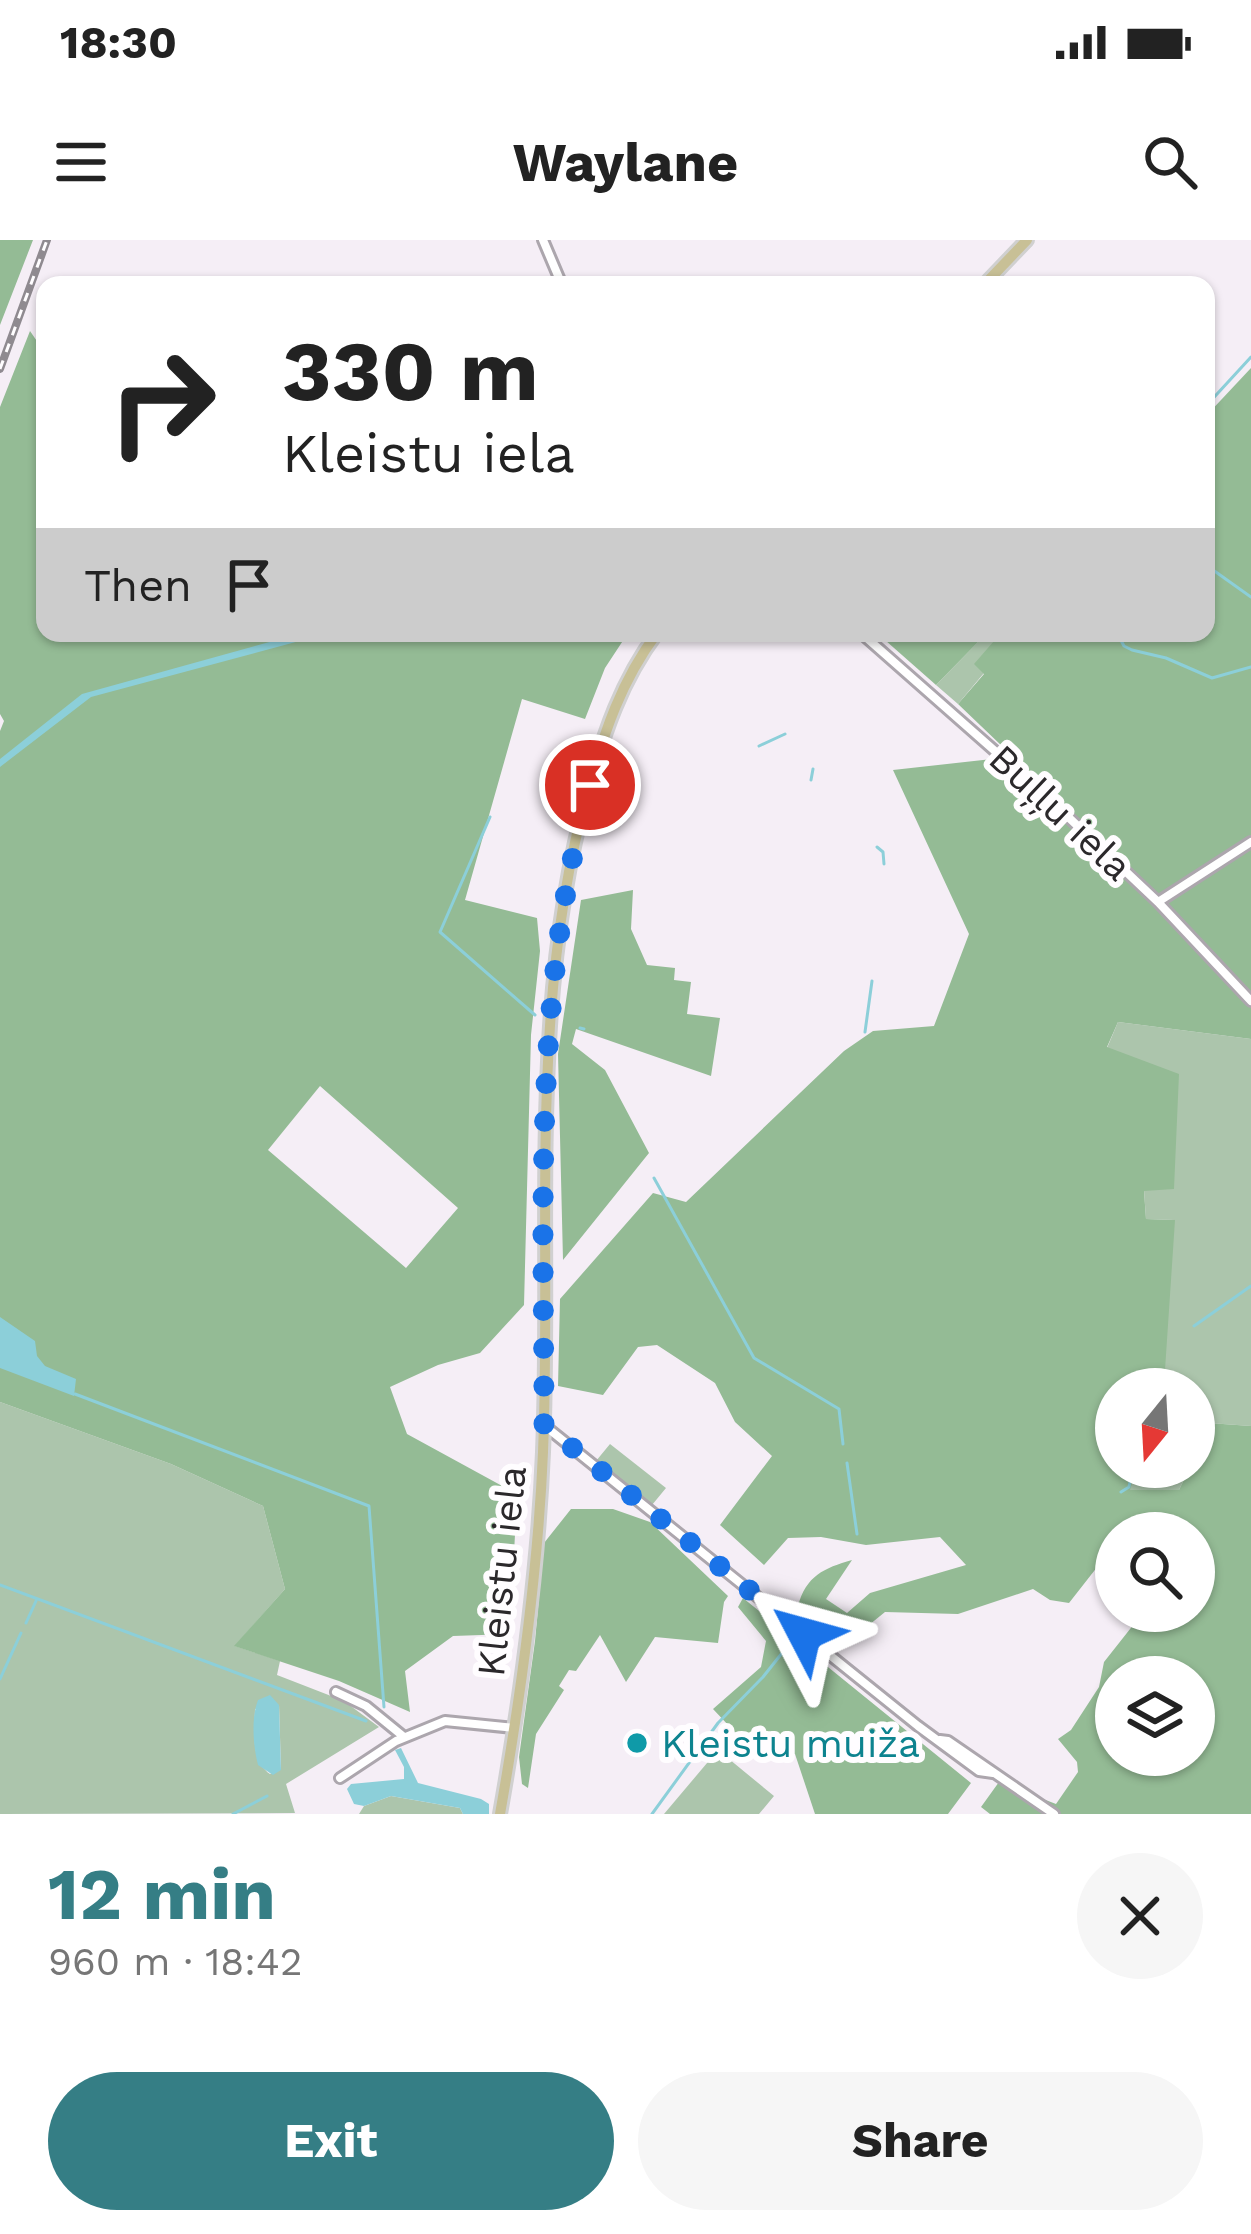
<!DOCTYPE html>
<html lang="en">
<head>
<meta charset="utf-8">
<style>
  :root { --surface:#fff; --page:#f6f6f6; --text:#222; --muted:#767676; --accent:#357e85 }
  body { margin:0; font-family:"Work Sans",sans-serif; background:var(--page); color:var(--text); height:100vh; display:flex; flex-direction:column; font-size:45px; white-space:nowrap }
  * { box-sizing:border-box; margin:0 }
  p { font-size:39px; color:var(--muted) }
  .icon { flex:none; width:66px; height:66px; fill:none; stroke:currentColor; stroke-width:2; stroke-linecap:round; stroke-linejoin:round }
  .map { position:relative; height:1574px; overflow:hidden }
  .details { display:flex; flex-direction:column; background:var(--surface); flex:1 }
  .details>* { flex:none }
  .banner { position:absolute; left:36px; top:36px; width:1179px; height:366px; border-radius:24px; box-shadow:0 3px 9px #0004; background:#fff; color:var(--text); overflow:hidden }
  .needle { width:78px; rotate:198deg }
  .buttons { position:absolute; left:1095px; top:1128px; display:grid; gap:24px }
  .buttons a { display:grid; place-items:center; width:120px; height:120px; border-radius:50%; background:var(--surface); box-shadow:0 3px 9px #0004; font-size:60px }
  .pin { position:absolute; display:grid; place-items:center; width:102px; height:102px; color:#fff; margin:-51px; border:6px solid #fff; border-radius:50%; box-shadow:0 3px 12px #0007 }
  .me { position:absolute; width:132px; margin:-66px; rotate:309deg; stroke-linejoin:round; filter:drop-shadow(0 0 9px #0008) }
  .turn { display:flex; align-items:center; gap:42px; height:252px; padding:0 48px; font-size:54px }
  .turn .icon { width:156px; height:156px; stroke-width:2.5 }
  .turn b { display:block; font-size:84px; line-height:102px }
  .then { display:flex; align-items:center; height:114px; padding:0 48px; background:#0003; gap:24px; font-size:45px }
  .round { display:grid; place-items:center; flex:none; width:126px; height:126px; border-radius:63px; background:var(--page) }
  .overview { display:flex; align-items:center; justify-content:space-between; height:204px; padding:0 48px }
  h1 { font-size:72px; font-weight:700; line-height:90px; color:var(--accent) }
  .primary-button { display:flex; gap:24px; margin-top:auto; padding:24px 48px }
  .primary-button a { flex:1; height:138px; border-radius:72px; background:var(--accent); color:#fff; font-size:48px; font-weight:700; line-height:138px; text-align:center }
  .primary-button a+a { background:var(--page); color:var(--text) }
  .status { display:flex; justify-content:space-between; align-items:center; height:84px; padding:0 60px; background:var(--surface); direction:ltr }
  .status svg { height:33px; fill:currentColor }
  header { display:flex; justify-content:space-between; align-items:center; height:156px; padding:0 48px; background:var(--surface); font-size:54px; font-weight:700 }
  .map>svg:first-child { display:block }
  .green { fill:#acc5ac; fill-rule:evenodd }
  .forest { fill:#94bb95; fill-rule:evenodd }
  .water { fill:#8ccfd9 }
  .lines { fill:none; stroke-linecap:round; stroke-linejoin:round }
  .stream { stroke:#8ccfd9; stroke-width:3 }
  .minor-casing { stroke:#aca6ad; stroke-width:14 }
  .major-casing { stroke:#d0d0d0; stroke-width:16 }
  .minor { stroke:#fff; stroke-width:8 }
  .major { stroke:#c8c096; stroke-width:10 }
  .rail-casing { stroke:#8f8a90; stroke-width:8 }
  .rail { stroke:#fffdff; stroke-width:3; stroke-dasharray:9; stroke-linecap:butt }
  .route { stroke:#1a73e8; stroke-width:21; stroke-dasharray:0 37.8 }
  .culture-dot { fill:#0f9aa8; stroke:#fffdff; stroke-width:4.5 }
  .labels { text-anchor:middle; stroke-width:12; stroke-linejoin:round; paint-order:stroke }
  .street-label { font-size:39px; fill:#2b282b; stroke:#fffdff }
  .culture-label { font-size:39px; fill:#0d838f; stroke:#fffdff; text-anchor:start }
</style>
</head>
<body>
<div class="status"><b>18:30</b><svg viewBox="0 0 49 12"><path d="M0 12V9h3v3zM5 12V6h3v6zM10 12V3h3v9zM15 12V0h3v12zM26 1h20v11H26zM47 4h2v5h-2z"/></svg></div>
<header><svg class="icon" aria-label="menu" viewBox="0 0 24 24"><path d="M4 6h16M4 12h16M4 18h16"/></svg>Waylane<svg class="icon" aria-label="search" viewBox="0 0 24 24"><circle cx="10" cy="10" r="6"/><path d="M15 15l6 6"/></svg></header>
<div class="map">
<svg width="1251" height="1574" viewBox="0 0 1251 1574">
  <rect width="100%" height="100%" fill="#f5eef6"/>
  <path class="green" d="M986,394L994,401L984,433L958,464L936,445Z
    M1118,782L1251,799V1186L1209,1183L1194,1217V1149H1162L1174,980L1146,979L1144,950L1174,948L1107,808Z
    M0,1162L171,1224L263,1266L285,1349L235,1406L280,1421L277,1435L344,1461L379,1487L286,1544L295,1573L0,1574ZM279,1465L281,1529L270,1534C250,1519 255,1493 255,1469Z
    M610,1204L666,1248L652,1265L596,1221Z
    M1137,1227H1190L1179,1250H1129Z
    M718,1510L774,1556L759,1574H664Z
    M391,1556L460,1568L463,1574H359L364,1566Z"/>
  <path class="forest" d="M0,0H33L0,85Z
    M30,91L45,113V393H628L605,428L585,479L522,459L465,660L537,678L540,711L531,795L524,1065L480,1113L438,1125L390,1147L407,1194L517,1254L510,1394L453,1396L405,1431L410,1472L339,1441L234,1406L285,1349L263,1266L171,1224L0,1162V491L4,481L0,474V167ZM320,846L458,968L406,1028L268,910Z
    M1251,128V799L1118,782L1107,807L1179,834L1174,949L1144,951L1146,979L1175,980L1164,1145L1162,1149H1116V1227H1137L1130,1250H1179L1190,1227H1194V1217L1209,1183L1251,1186V1574H990L981,1567L999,1542L1056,1564L1078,1532L1077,1522L1058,1499L1071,1490L1099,1447L1104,1422L1134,1384L1128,1371H1194V1293H1116V1303L1069,1363L1050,1360L1033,1349L958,1374L885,1372L848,1402L798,1366C806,1336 824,1328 852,1320L826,1359L847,1373L870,1353L966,1325L940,1297L866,1305L821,1297L788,1298L764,1325L720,1285L772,1216L735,1182L715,1143L657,1105L638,1107L603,1155L558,1146L560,1059L653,953L686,962L844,811L873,791L934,786L969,694L893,530L992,519L1004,508L958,464L984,434L974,424L994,401L986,394L936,445L877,393H1206V176ZM1116,1437H1194V1515H1116Z
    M633,650L631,689L647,725L675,728L674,740L691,742L687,774L720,778L711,836L576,789L572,804L605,830L649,913L563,1020L558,814L581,660Z
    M571,1269H613L650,1282L728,1356L724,1362L718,1403L655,1397L626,1442L600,1395L576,1431L569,1430L559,1446L564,1450L536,1494L528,1548L522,1544L519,1517L535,1401L544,1303Z
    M743,1358L971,1543L948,1574H815L795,1514L746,1504L713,1469L761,1427L766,1401L738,1367Z"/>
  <path class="water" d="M329,393L91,457L0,527V519L82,454L295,395Z
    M0,1077L35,1101L37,1116L45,1126L76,1139L74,1156L0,1128Z
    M270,1455L279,1465L281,1530L273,1535L258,1525C253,1506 251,1478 258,1460Z
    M401,1508L418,1543L481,1559L489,1564V1574H463L460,1568L391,1556L364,1566L354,1564L347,1549L351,1544L404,1539V1527L395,1510Z"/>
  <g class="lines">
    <path class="stream" d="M1206,166L1251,117
      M1206,325L1251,357
      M1117,393L1124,406L1132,410L1166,418L1212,438L1251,427
      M759,506L785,494
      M811,540L813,529
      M490,577L440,692L535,775
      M877,607L883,612L884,624
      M580,788L584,789
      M865,792L872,741
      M654,938L754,1118L839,1169L843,1204
      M1194,1086L1251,1046
      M1158,1149L1163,1135
      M75,1154L369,1266L384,1467
      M847,1223L857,1294
      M1121,1252L1129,1247L1133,1227
      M0,1345L366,1481
      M26,1383L36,1361
      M0,1439L21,1393
      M233,1574L267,1556
      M652,1574L718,1483L763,1437L794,1398"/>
    <g class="minor-casing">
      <path id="minor" d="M543,0L562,45
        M861,393L1046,556L1158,662L1251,761
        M1158,662L1251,602
        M545,1186L918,1486L979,1531L993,1533
        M336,1452L366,1466L404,1497
        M940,1500L948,1501L1054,1574
        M340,1538L396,1501L445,1481L514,1488"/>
    </g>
    <g class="major-casing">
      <path id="major" d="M984,45L1027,0
        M500,1574C521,1455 538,1333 543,1212C552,990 527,767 588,550C604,493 621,441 657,393"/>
    </g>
    <use href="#minor" class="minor"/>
    <use href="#major" class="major"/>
    <g class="rail-casing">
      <path id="rail" d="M0,129L47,0"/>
    </g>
    <use href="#rail" class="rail"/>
  </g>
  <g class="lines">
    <path class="route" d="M590,545C532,753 544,971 544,1185L804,1394"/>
  </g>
  <circle class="culture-dot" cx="637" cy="1503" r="12"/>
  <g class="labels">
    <g class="street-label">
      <text transform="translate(1061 572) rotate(43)" y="14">Buļļu iela</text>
      <text transform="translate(501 1331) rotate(-84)" y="14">Kleistu iela</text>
    </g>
    <g class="culture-label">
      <text x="661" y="1517">Kleistu muiža</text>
    </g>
  </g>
</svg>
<div class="buttons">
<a><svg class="needle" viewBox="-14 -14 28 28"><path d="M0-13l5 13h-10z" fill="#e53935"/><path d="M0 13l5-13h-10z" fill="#767676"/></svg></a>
<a><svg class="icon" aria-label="search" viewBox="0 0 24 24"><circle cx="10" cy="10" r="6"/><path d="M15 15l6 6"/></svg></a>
<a><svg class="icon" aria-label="layers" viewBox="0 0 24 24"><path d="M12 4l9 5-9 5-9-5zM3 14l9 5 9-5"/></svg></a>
</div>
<div class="pin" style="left:590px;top:545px;background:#d93025"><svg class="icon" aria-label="arrive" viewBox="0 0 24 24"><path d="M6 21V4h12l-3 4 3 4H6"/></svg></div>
<svg class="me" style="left:804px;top:1394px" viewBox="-20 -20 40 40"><path d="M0-17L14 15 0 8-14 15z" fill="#1a73e8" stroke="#fff" stroke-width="4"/></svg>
<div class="banner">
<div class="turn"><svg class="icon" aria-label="right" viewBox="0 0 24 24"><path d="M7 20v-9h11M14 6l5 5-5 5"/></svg><div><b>330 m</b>Kleistu iela</div></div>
<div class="then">Then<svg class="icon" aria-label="arrive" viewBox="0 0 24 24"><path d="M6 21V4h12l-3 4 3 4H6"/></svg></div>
</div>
</div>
<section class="details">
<div class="overview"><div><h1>12 min</h1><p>960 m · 18:42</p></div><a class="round"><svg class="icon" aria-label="close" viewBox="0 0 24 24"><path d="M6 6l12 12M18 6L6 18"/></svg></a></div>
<div class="primary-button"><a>Exit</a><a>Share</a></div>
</section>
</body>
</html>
